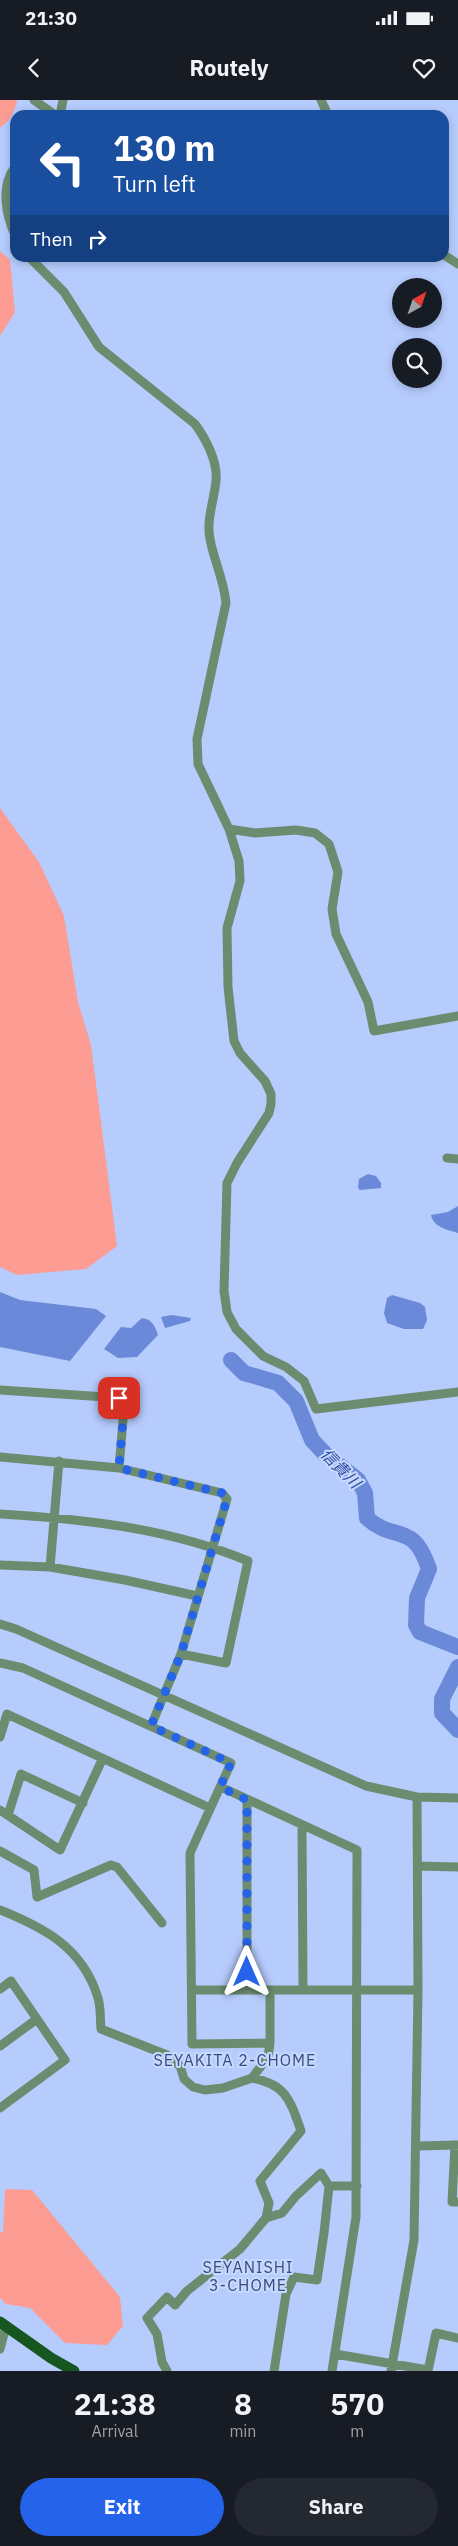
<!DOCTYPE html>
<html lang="en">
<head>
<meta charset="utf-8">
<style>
  :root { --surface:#171b24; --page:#242831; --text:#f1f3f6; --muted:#9ea1a6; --accent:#2563eb }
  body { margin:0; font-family:"IBM Plex Sans","Noto Sans JP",sans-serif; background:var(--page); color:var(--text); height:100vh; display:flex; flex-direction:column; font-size:19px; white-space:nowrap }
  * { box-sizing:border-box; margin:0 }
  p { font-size:16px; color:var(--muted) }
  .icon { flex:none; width:28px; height:28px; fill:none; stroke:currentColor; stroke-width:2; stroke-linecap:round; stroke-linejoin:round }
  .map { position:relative; height:2271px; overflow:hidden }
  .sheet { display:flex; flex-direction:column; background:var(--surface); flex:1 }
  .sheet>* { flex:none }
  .banner { position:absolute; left:10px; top:10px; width:439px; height:152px; border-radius:15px; box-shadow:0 2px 8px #0003; background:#1a4fa0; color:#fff; overflow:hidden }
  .needle { width:32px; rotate:40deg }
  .buttons { position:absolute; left:392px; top:178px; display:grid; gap:10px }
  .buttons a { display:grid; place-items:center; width:50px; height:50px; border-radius:50%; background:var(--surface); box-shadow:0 2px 8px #0003; font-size:25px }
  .pin { position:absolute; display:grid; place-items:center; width:42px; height:42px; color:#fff; margin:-21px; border-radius:10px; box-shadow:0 2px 8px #0006 }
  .me { position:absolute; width:55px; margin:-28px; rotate:0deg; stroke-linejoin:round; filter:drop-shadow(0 0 4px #0008) }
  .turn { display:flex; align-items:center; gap:18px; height:105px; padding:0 20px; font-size:22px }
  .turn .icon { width:65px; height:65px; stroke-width:2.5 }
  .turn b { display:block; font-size:35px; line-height:42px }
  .then { display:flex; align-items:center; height:48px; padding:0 20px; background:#0003; gap:10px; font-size:19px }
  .eta { display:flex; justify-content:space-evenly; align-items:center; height:85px; text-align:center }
  .eta b { font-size:30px; font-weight:700; line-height:35px }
  .button { display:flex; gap:10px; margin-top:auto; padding:10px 20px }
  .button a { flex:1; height:58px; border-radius:30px; background:var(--accent); color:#fff; font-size:20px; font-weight:700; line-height:58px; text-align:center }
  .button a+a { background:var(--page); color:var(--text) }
  .status { display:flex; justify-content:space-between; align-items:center; height:35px; padding:0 25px; background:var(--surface); direction:ltr }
  .status svg { height:14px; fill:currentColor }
  header { display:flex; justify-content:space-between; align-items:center; height:65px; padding:0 20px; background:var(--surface); font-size:22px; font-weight:700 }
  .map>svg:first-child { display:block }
  .green { fill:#fc9c93 }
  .water { fill:#6a8ad9 }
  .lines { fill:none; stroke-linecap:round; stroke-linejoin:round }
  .river { stroke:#6a8ad9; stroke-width:16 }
  .minor { stroke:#6d8c6f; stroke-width:9 }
  .major { stroke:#155621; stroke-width:11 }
  .route { stroke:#2563eb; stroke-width:9; stroke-dasharray:0 16.2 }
  .labels { text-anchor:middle; stroke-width:4; stroke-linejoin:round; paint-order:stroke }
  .water-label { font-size:16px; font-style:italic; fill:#2b49a6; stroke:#c8d9fe }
  .neighbourhood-label { font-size:16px; letter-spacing:1px; fill:#384c81; stroke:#c8d9fe }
</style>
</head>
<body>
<div class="status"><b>21:30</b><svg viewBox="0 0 49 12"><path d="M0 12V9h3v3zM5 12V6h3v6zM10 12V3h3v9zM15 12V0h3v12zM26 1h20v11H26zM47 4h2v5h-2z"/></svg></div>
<header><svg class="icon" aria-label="back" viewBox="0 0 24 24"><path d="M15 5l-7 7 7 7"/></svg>Routely<svg class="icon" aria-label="heart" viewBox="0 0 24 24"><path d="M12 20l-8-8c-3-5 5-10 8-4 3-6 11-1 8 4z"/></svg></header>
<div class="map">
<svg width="458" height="2271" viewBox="0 0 458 2271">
  <rect width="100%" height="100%" fill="#b6ccfd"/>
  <path class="green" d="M0,0H16L17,3L10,19L0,28Z
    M0,151L10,160L15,212L0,236Z
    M0,708L39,762L64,816L78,902L91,945L117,1146L86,1169L17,1175L0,1167Z
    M5,2089L32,2090L120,2197L123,2226L107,2245L65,2243L30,2208L6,2204L0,2198V2133L3,2131Z"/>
  <path class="water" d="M368,1074L376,1076L381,1083V1088L360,1090L358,1088L359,1079Z
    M458,1106V1133C448,1130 433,1127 431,1115L448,1112Z
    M0,1192L20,1200L96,1209L106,1216L70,1261L0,1247Z
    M392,1195L420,1203L425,1207L427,1220L423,1229H404L387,1223L384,1213L387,1198Z
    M172,1215L191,1218L190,1221L165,1228L161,1217Z
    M142,1218C152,1219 155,1226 158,1235L137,1257L118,1258L104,1249L121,1227L131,1228Z"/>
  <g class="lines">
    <path class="river" d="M231,1260L244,1273L278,1283L296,1301L312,1340L325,1354L358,1380L365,1393L367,1418C394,1443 413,1420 429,1469L417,1498L416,1525L420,1532L458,1547
      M458,1567L442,1599V1613L458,1630"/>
    <path class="minor" d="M34,0L55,15
      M321,0L328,15
      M60,15L63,0
      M15,67C0,86 6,115 15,135
      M444,155L458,164
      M30,158L64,192L99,247L195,324C206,339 218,362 216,381C214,401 206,420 210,439C214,461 224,480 226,503L197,639L198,664L229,729L239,761L240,781L227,828L228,887L234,941L240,953L265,981L271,994V1004L269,1013L237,1063L227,1083L224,1191L227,1212L236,1229L263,1256L286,1267L304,1281L316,1309L458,1292
      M229,729L255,733L296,730L315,733L329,744L338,772L332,809L336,834L368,902L374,931L458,916
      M447,1058L458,1059
      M0,1290L121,1298L124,1308L119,1368
      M0,1357L119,1368L222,1393L227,1399L181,1554L151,1626
      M0,1414C84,1419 169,1428 248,1461L226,1563L181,1554
      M0,1465L50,1467L125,1480L197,1496
      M50,1467L59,1361
      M0,1524L16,1529L366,1686L417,1697L418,1890L414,2140L391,2271
      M0,1563L23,1568L231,1663L190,1753L192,1944L270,1943
      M0,1637L7,1614L210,1708
      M221,1687L357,1750L356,2117L332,2271
      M417,1697L458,1698
      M247,1700V1889
      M0,1710L60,1750L102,1660
      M8,1715L21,1674L83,1703
      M302,1725L303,1889
      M0,1751L34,1770L37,1797L111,1765L117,1767L162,1823
      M418,1766L458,1767
      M0,1810C45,1828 83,1848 98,1898C101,1907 100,1919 101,1929L167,1955L180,1966L184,1979L193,1987L205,1990L223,1988L252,1978L268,1957L270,1943V1890
      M0,1889L11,1881L65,1960L0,2008
      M193,1890H418
      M0,1946L37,1919
      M252,1978C286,1984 290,2000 301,2031L260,2081L269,2103L266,2118
      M455,2045L452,2102H458
      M417,2046L458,2045
      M329,2086H357
      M0,2249L6,2226
      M335,2254L428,2270
      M167,2271L162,2262L157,2234L147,2218L167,2197L175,2205L187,2191L240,2149L266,2118L282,2113L296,2096L321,2073L329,2086L324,2133L317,2180L294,2177L286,2194L274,2271
      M428,2271L436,2233L458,2238"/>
    <path class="major" d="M0,2222L51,2258L74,2271"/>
  </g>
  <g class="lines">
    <path class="route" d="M119,1298L123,1300L124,1308L119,1368L222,1393L227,1399L181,1554L151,1626L231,1663L220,1687L247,1700V1872"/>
  </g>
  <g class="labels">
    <g class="water-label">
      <text transform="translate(341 1368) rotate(45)" y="6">信貴川</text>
    </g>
    <g class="neighbourhood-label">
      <text x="235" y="1966">SEYAKITA 2-CHOME</text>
      <text x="248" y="2173">SEYANISHI<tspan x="248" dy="18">3-CHOME</tspan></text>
    </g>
  </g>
</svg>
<div class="buttons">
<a><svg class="needle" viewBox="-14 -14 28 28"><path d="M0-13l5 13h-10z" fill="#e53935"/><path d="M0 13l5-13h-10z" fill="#9ea1a6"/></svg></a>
<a><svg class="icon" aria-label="search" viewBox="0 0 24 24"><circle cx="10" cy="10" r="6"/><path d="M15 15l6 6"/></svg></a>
</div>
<div class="pin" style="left:119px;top:1298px;background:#d93025"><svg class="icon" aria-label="arrive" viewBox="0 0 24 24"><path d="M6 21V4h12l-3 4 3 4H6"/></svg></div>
<svg class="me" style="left:247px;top:1872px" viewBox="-20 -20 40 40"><path d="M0-17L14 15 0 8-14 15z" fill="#2563eb" stroke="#fff" stroke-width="4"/></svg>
<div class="banner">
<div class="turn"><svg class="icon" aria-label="left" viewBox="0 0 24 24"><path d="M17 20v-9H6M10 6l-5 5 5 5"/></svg><div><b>130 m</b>Turn left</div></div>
<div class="then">Then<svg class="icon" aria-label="right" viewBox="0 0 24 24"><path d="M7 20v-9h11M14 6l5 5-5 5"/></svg></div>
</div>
</div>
<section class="sheet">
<div class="eta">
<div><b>21:38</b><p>Arrival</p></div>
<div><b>8</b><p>min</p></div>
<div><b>570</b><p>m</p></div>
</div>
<div class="button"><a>Exit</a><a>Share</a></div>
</section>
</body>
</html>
